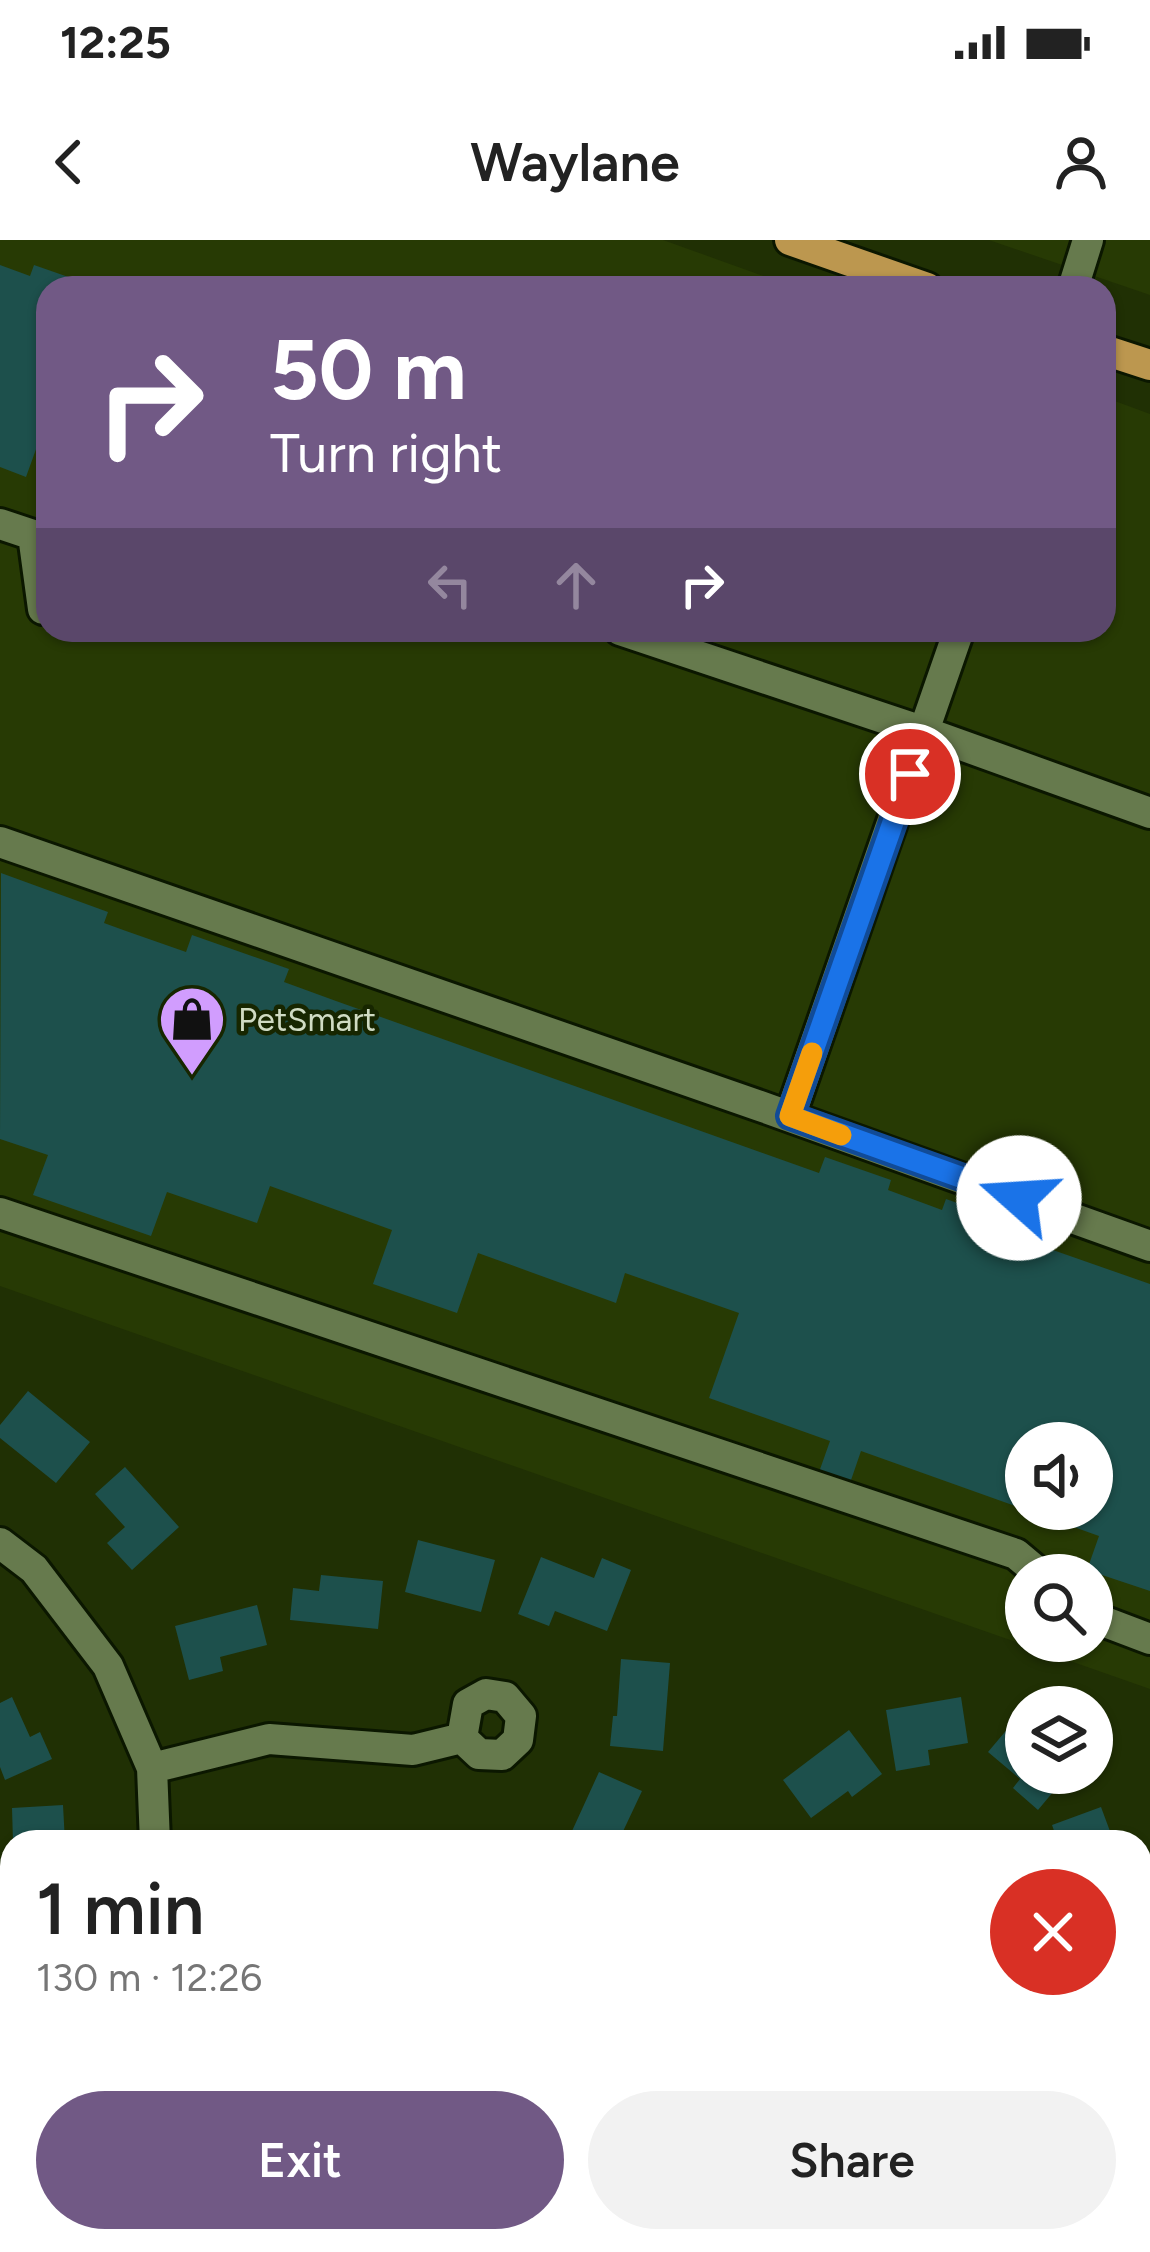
<!DOCTYPE html>
<html lang="en">
<head>
<meta charset="utf-8">
<style>
  :root { --surface:#fff; --page:#f2f2f2; --text:#222; --muted:#767676; --accent:#715985 }
  body { margin:0; font-family:Figtree,sans-serif; background:var(--page); color:var(--text); height:100vh; display:flex; flex-direction:column; font-size:45px; white-space:nowrap }
  * { box-sizing:border-box; margin:0 }
  p { font-size:39px; color:var(--muted) }
  .icon { flex:none; width:66px; height:66px; fill:none; stroke:currentColor; stroke-width:2; stroke-linecap:round; stroke-linejoin:round }
  .map { position:relative; flex:1; overflow:hidden }
  .sheet { position:absolute; left:0px; top:1590px; width:1152px; height:423px; display:flex; flex-direction:column; background:var(--surface); border-radius:36px 36px 0 0; box-shadow:0 3px 9px #0004 }
  .sheet>* { flex:none }
  .guide { position:absolute; left:36px; top:36px; width:1080px; height:366px; border-radius:36px; box-shadow:0 3px 9px #0004; background:#715985; color:#fff; overflow:hidden }
  .fabs { position:absolute; left:1005px; top:1182px; display:grid; gap:24px }
  .fabs a { display:grid; place-items:center; width:108px; height:108px; border-radius:50%; background:var(--surface); box-shadow:0 3px 9px #0004; font-size:60px }
  .pin { position:absolute; display:grid; place-items:center; width:102px; height:102px; color:#fff; margin:-51px; border:6px solid #fff; border-radius:50%; box-shadow:0 3px 12px #0007 }
  .me { position:absolute; width:132px; margin:-66px; rotate:289deg; stroke-linejoin:round; filter:drop-shadow(0 0 9px #0008) }
  .turn { display:flex; align-items:center; gap:42px; height:252px; padding:0 36px; font-size:54px }
  .turn .icon { width:156px; height:156px; stroke-width:2.5 }
  .turn b { display:block; font-size:84px; line-height:102px }
  .lanes { display:flex; align-items:center; height:114px; padding:0 36px; background:#0003; justify-content:center; gap:60px; direction:ltr }
  .lanes .off { opacity:.35 }
  .round { display:grid; place-items:center; flex:none; width:126px; height:126px; border-radius:63px; background:var(--page) }
  .head { display:flex; align-items:center; justify-content:space-between; height:204px; padding:0 36px }
  h1 { font-size:72px; font-weight:600; line-height:90px }
  .primary-button { display:flex; gap:24px; margin-top:auto; padding:24px 36px }
  .primary-button a { flex:1; height:138px; border-radius:72px; background:var(--accent); color:#fff; font-size:48px; font-weight:600; line-height:138px; text-align:center }
  .primary-button a+a { background:var(--page); color:var(--text) }
  .status { display:flex; justify-content:space-between; align-items:center; height:84px; padding:0 60px; background:var(--surface); direction:ltr }
  .status svg { height:33px; fill:currentColor }
  header { display:flex; justify-content:space-between; align-items:center; height:156px; padding:0 36px; background:var(--surface); font-size:54px; font-weight:600 }
  .map>svg:first-child { display:block }
  .built { fill:#273a04; fill-rule:evenodd }
  .building { fill:#1d504c; fill-rule:evenodd }
  .lines { fill:none; stroke-linecap:round; stroke-linejoin:round }
  .minor-casing { stroke:#0b1700; stroke-width:36 }
  .major-casing { stroke:#0b1700; stroke-width:36 }
  .minor { stroke:#667a4d; stroke-width:30 }
  .major { stroke:#bc974f; stroke-width:30 }
  .route-casing { stroke:#114b97; stroke-width:30 }
  .route { stroke:#1a73e8; stroke-width:21 }
  .slow { stroke:#f59e0b; stroke-width:21 }
  .labels { text-anchor:middle; stroke-width:9; stroke-linejoin:round; paint-order:stroke }
  .poi-label { font-size:33px; fill:#d0dbc3; stroke:#172600; text-anchor:start }
</style>
</head>
<body>
<div class="status"><b>12:25</b><svg viewBox="0 0 49 12"><path d="M0 12V9h3v3zM5 12V6h3v6zM10 12V3h3v9zM15 12V0h3v12zM26 1h20v11H26zM47 4h2v5h-2z"/></svg></div>
<header><svg class="icon" aria-label="back" viewBox="0 0 24 24"><path d="M15 5l-7 7 7 7"/></svg>Waylane<svg class="icon" aria-label="person" viewBox="0 0 24 24"><circle cx="12" cy="8" r="4"/><path d="M4 21q1-7 8-7t8 7"/></svg></header>
<div class="map">
<svg width="1150" height="2012" viewBox="0 0 1150 2012">
  <rect width="100%" height="100%" fill="#203004"/>
  <path class="built" d="M0,0H663L797,48H48V390H1104V157L1150,174V1449L0,1046ZM1026,1203H1092V1269H1026ZM1026,1335H1092V1401H1026Z
    M989,0H1150V55Z"/>
  <path class="building" d="M0,25L30,36L34,25L97,47L48,48V176L26,237L0,227Z
    M1,633L108,672L104,683L126,691L186,712L192,695L289,729L284,742L336,761L819,933L825,917L891,940L888,950L942,970L946,959L1054,997L1050,1009L1150,1044V1351L1087,1330L1099,1296L861,1211L849,1246L818,1235L830,1201L709,1158L739,1073L625,1033L616,1063L478,1013L457,1073L373,1044L392,990L270,946L257,983L167,952L151,996L33,955L48,915L0,899ZM1026,1203H1092V1269H1026Z
    M28,1151L90,1202L56,1243L0,1198V1185Z
    M125,1227L179,1287L132,1330L107,1303L125,1287L95,1254Z
    M418,1300L495,1320L481,1372L405,1352Z
    M541,1317L594,1338L602,1318L631,1330L607,1391L555,1371L549,1386L518,1374Z
    M321,1335L383,1341L378,1389L290,1380L293,1348L319,1351Z
    M257,1365L267,1405L220,1417L223,1431L189,1440L175,1386Z
    M621,1419L670,1423L663,1511L610,1506L613,1476H617Z
    M12,1457L30,1497L40,1492L52,1519L5,1540L0,1527V1463Z
    M961,1457L968,1503L928,1510L930,1525L896,1531L886,1470Z
    M1015,1480L1026,1489V1533H1069L1038,1570L1013,1548L1020,1539L988,1512Z
    M849,1490L882,1534L852,1557L848,1551L811,1578L783,1540Z
    M599,1532L642,1551L618,1602H567Z
    M63,1565L65,1602H13L12,1568Z
    M1101,1567L1114,1602H1058L1052,1585Z
    M229,1593L318,1596V1602H229Z
    M0,1684L12,1689V1740L0,1735Z
    M1150,1934V1990L1140,1991V1936Z
    M92,2001L89,2012H62L31,2002Z
    M770,2001H791L793,2012H740L739,2007Z
    M898,2001H987L988,2006L928,2012L927,2006L899,2009Z
    M1066,2001H1096L1098,2012H1067Z"/>
  <g class="lines">
    <g class="minor-casing">
      <path id="minor" d="M1073,48L1088,0
        M0,284L33,295L48,296
        M33,295L43,369
        M620,390L925,492L1150,573
        M0,602L760,866L1150,1006
        M790,876L959,390
        M0,973L1016,1314L1041,1335
        M0,1303L34,1329L108,1426L152,1528L155,1602
        M1092,1377L1150,1399
        M152,1528L269,1499L413,1510L462,1498L479,1514L502,1515L518,1500L521,1476L505,1457L486,1454L468,1464L462,1498
        M0,1831L12,1836
        M1140,1845L1150,1843
        M667,2001L669,2012"/>
    </g>
    <g class="major-casing">
      <path id="major" d="M790,0L927,48
        M1104,110L1150,125"/>
    </g>
    <use href="#minor" class="minor"/>
    <use href="#major" class="major"/>
  </g>
  <g class="lines">
    <g class="route-casing">
      <path id="route" d="M910,534L790,876L1019,958"/>
    </g>
    <use href="#route" class="route"/>
    <path class="slow" d="M812,813L790,876L841,895"/>
  </g>
  <defs>
    <g id="shop-pin" transform="scale(3.45)"><path d="M0 17L-7.5 6A9.5 9.5 0 1 1 7.5 6Z" fill="#d19dfe" stroke="#172600"/><path d="M-5-2.5h2.3a2.7 3.5 0 0 1 5.4 0H5L5.5 6h-11ZM-1.5-2.5h3a1.5 2.3 0 0 0-3 0Z" fill="#111"/></g>
  </defs>
  <g fill-rule="evenodd">
    <use href="#shop-pin" x="192" y="779"/>
  </g>
  <g class="labels">
    <g class="poi-label">
      <text x="238" y="791">PetSmart</text>
    </g>
  </g>
</svg>
<div class="fabs">
<a><svg class="icon" aria-label="sound" viewBox="0 0 24 24"><path d="M4 9h4l5-4v14l-5-4H4zM17 9q2 3 0 6"/></svg></a>
<a><svg class="icon" aria-label="search" viewBox="0 0 24 24"><circle cx="10" cy="10" r="6"/><path d="M15 15l6 6"/></svg></a>
<a><svg class="icon" aria-label="layers" viewBox="0 0 24 24"><path d="M12 4l9 5-9 5-9-5zM3 14l9 5 9-5"/></svg></a>
</div>
<div class="pin" style="left:910px;top:534px;background:#d93025"><svg class="icon" aria-label="arrive" viewBox="0 0 24 24"><path d="M6 21V4h12l-3 4 3 4H6"/></svg></div>
<svg class="me" style="left:1019px;top:958px" viewBox="-20 -20 40 40"><circle r="19" fill="#fff"/><path d="M0-13L10 11 0 6-10 11z" fill="#1a73e8"/></svg>
<div class="guide">
<div class="turn"><svg class="icon" aria-label="right" viewBox="0 0 24 24"><path d="M7 20v-9h11M14 6l5 5-5 5"/></svg><div><b>50 m</b>Turn right</div></div>
<div class="lanes"><svg class="icon off" aria-label="left" viewBox="0 0 24 24"><path d="M17 20v-9H6M10 6l-5 5 5 5"/></svg><svg class="icon off" aria-label="ahead" viewBox="0 0 24 24"><path d="M12 20V5M6 11l6-6 6 6"/></svg><svg class="icon" aria-label="right" viewBox="0 0 24 24"><path d="M7 20v-9h11M14 6l5 5-5 5"/></svg></div>
</div>
<section class="sheet">
<div class="head"><div><h1>1 min</h1><p>130 m · 12:26</p></div><a class="round" style="background:#d93025;color:#fff"><svg class="icon" aria-label="close" viewBox="0 0 24 24"><path d="M6 6l12 12M18 6L6 18"/></svg></a></div>
<div class="primary-button"><a>Exit</a><a>Share</a></div>
</section>
</div>
</body>
</html>
